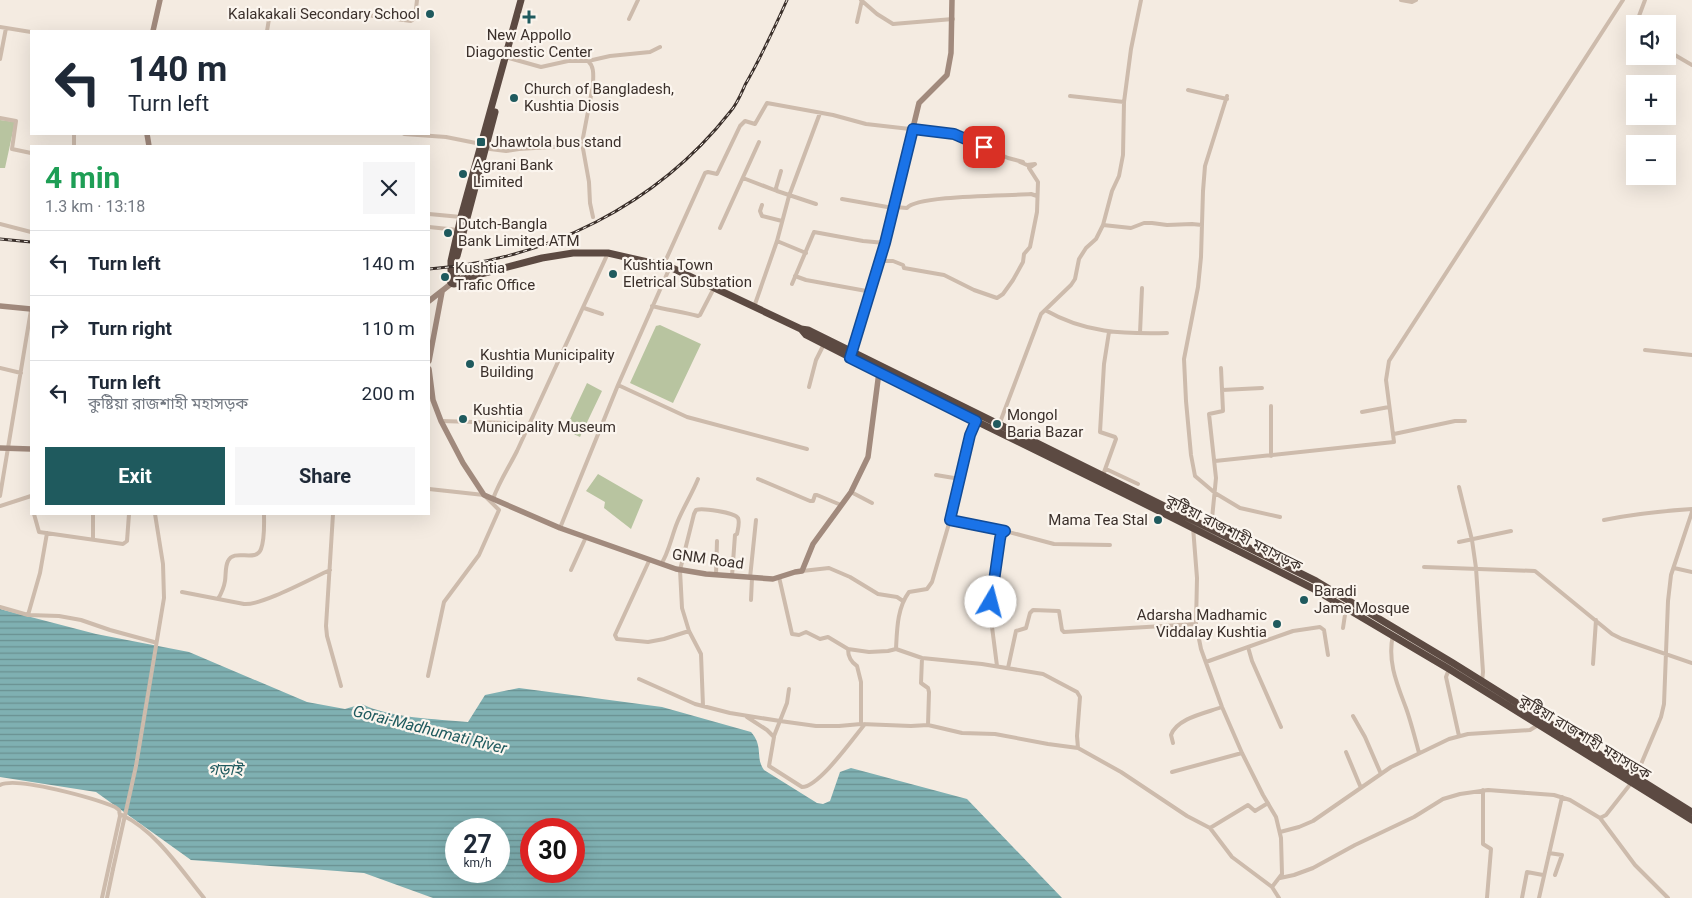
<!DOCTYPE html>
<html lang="en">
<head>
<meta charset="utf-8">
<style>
  :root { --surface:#fff; --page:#f6f6f7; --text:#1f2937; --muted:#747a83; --line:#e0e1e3; --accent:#1f5a5e }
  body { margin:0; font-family:Roboto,"Noto Sans Bengali",sans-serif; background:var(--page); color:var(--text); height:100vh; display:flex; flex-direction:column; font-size:19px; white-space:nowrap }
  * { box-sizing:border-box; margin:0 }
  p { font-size:16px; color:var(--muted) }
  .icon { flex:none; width:28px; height:28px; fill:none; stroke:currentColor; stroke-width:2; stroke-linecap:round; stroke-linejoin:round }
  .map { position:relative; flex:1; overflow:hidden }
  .side { position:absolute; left:30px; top:145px; width:400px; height:370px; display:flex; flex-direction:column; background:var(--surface); border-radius:0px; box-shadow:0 5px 20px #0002 }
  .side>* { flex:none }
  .banner { position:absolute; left:30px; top:30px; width:400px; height:105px; border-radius:0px; box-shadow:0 5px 20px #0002; background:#fff; color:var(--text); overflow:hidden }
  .fabs { position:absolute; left:1626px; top:15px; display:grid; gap:10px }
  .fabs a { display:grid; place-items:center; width:50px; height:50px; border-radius:0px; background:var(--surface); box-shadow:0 5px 20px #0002; font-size:25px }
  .speed { position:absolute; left:445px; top:818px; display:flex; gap:10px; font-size:25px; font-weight:700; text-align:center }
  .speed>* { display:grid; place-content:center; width:65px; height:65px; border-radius:50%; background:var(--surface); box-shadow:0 5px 20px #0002; line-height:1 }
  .speed small { font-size:12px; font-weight:400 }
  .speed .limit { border:8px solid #d22; background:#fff; color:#111 }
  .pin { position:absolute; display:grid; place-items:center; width:42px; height:42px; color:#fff; margin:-21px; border-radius:10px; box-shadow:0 2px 8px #0006 }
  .me { position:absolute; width:55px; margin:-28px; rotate:8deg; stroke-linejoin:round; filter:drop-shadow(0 0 4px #0008) }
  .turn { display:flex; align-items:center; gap:18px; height:105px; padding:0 15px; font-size:22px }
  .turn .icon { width:65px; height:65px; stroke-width:2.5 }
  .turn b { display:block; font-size:35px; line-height:42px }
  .round { display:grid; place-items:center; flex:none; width:52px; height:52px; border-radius:0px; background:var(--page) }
  .summary { display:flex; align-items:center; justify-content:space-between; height:85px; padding:0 15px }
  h1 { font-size:30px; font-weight:700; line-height:38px; color:#1e9e55 }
  .button { display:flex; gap:10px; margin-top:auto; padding:10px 15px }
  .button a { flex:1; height:58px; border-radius:0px; background:var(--accent); color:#fff; font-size:20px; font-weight:700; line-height:58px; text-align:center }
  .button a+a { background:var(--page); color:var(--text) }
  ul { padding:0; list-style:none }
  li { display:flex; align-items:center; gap:15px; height:65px; padding:0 15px; border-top:1px solid var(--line) }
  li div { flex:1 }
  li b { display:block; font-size:19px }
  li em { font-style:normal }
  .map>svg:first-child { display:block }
  .park { fill:#b8c4a0 }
  .water { fill:url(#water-rules); fill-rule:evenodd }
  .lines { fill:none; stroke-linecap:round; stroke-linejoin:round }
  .street { stroke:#cdbbac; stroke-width:4 }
  .secondary { stroke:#a18a7d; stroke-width:5.5 }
  .highway { stroke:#5c4a42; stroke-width:7 }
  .rail-casing { stroke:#3b302b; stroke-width:3 }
  .rail { stroke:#fbf5ee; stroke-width:1; stroke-dasharray:4; stroke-linecap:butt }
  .street-bridge { stroke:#cdbbac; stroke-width:4 }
  .route-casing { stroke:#114b97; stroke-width:12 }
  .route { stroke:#1a73e8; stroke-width:9 }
  .poi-dot { fill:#1f5a5e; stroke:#fbf5ee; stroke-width:2 }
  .labels { text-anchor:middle; stroke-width:4.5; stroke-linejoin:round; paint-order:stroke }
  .poi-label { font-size:15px; fill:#3b302b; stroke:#fbf5ee; text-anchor:start }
  .street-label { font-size:15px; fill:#3b302b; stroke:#fbf5ee }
  .water-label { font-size:16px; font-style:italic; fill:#1f5a5e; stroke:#fbf5ee }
</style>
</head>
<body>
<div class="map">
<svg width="1692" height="898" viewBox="0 0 1692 898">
  <defs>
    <pattern id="water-rules" width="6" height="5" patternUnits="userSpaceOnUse" patternTransform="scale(1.25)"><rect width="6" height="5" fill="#7fb0b2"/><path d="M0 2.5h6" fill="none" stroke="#699091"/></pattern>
  </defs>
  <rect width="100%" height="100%" fill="#f4ebe1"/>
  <path class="park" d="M0,120L15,122L5,168H0Z
    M660,325L701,344L673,403L630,383L656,326Z
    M587,383L602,391L580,437L565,430Z
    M598,474L643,500L631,529L604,508L605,502L586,491Z"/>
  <path class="water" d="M0,609L96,634L189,652L307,702L345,709L362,704C389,718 437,719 468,722L485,695L519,688L572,695L662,707L751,732C764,747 755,757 764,770L817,803L823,804L830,801L840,772L851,768L967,799L1062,898H433L364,873L191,860L96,792L0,777ZM456,829H499V871H456ZM531,829H574V871H531Z"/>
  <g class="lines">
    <path class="street" d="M861,0L877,14L893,24L953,19
      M1401,0L1412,2L1416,0
      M359,14L411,21L415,18L417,0
      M629,19L638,0
      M857,22L862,0
      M1636,24L1645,0
      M0,27L31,32
      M267,31L270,13
      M1668,51L1692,65
      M509,58L541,67L568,61H588C595,67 593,77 593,85L582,143L589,182L590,203L593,217
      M0,59L6,28
      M588,61L610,56L650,52L660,47
      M593,85L628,92
      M1188,90L1227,99
      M1070,96L1124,102
      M1227,96L1205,166L1203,191L1201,257L1198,287L1184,359L1186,401L1191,455L1195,476L1215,493L1240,508L1280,517
      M0,118L16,121L12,149L31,153
      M404,134L446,137L481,144L490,149L506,151L519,149L582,145
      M74,146V134
      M781,171L776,188L777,191L816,204
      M743,178L777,191
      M842,199L893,208
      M762,205L760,211L762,216L782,221
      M894,207L907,208C917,195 1009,196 1031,194L1037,196
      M429,214L461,217
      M0,224L31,232
      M1103,225L1131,228L1144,223H1152L1167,225L1192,224L1202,225
      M429,227L458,230
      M720,228L759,142
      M777,241L806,253
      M880,261H893L903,265L904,268L944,275L974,290L997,298L1003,294L1013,280L1023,262L1024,254L1030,247L1037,212L1038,182L1029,168L1035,164L1027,165L1020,162
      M664,264L705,173L708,172L717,174L740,126L745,121L755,124L767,103L833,115L866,124L954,134L1008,158L1023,162
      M795,276L806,280L872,292
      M792,284L814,232L863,241L885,243
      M652,306C668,310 683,312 698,316L700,315L714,288
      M754,307L777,241L789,196L820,113
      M584,308L602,314
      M1045,310C1085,333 1122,334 1167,333
      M1140,333L1142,288
      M1645,350L1692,355
      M0,368L21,373
      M618,385L687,417L807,449
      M809,387L816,360L824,344
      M1222,390L1262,388
      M1362,412L1389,407
      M441,421L507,423
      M999,425L1041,314L1071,285L1075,279L1079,259L1086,248L1096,239L1103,225L1112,191L1119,176L1123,155L1124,102L1131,49L1141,0
      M1394,434L1455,421H1465
      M1271,456V406
      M1215,461L1394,442L1386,380L1389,361L1623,0
      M1106,469L1138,484
      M936,475L960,479
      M1103,475L1116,439L1115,437L1100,432L1104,364L1109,332
      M758,479L810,501H813L815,495H817L841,505
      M1459,487L1472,540L1476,568L1483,672L1482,681
      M851,492L872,503
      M0,496L31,310
      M493,499C499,482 509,467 517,451L608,253
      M0,506L31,496
      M34,514L39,532L123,544L127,541L129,514
      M333,514L326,626L327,636L341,686
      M950,520L986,526L1054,544L1110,545
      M1604,520C1633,514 1662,511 1692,509
      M1193,527L1197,578L1196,624L1201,649L1222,707L1242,753L1263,795L1276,817L1281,838L1282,874L1272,887L1279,898
      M560,528L618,385L670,267
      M1211,529L1216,478L1209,414L1223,411L1221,368
      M93,539V514
      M1459,542L1511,531
      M649,561L615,635L617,639L648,642L664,639L689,631
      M661,564C668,555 672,535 677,523C683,508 692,494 698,479
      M1424,567L1535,571L1612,634L1622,639L1692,663
      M1674,568L1692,572
      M571,570L586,537
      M802,571L829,568L850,577L878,594L897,597L903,601
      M716,575L717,541
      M779,577L792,634L799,635L806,632L820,639L828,637L848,649L869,652L888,651L896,649L922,658L982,664L1043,674L1077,692L1080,697L1077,736L1078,748
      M750,578L756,520
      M182,592L244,604C261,606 312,578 330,570
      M218,599C221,594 224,587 225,581C226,575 225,567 228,561C234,548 256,563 261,549C265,538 264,525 264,514
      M751,600L752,578
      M0,607L28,615L59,616L81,620L110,630L154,642
      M28,615L40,573L47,533
      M1343,628L1346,608
      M1393,635C1387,661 1397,684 1406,708C1411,722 1415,738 1419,753
      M1248,647L1252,661L1281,727
      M848,649C848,657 851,662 857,666L861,682V724
      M896,649C897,630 897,608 909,592L927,589L932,582L950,520L970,435L975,421
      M922,658L921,683L928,688L929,692L928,725
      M1206,662L1293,631L1320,627L1324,630L1328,655
      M1593,664L1596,620
      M997,666L991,619V603L1000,539L1001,534L1005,531
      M1008,668L1016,631L1026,628L1030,613L1033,610L1059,611L1062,630L1064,632L1196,624
      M1449,669L1446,677L1459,736
      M428,676L444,602L479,555L499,510L484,495L429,489
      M639,679L695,704L730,713L780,721L816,726H839L861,724L911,726L928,725L962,733L995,734L1048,744L1078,748L1121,772L1187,816L1210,828L1232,857L1272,887
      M703,706L701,654L689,631L682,608L680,570L694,514L696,510C702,508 734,512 738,518C740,522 738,529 737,534L735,535L732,576
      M1353,716L1365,737L1381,774
      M747,717L767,730L774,737L769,766L802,787C819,787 854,737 865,724
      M774,736L787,703L789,689
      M1173,743L1171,735C1177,718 1206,713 1222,707
      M1346,752L1361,788
      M1172,772L1242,753
      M1636,776L1661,717L1664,704L1668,601L1671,575L1692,512
      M0,785C17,776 96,799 115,807L119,810L120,816
      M1483,790V844L1491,849L1487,898
      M1600,818L1635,865L1668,898
      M1210,828L1248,805L1255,811L1268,803
      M1280,832L1299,827L1313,821L1391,767L1449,739L1468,734L1530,730L1538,725
      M1549,853L1562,855L1555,875
      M1280,878L1294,875L1313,868L1355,845L1414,817L1443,799L1460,794L1488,790L1554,795L1570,800L1600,818L1606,815L1632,782
      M102,898L120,816L122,815C156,831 181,870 204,898
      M107,898L113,869
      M1522,898L1527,872L1543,875
      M1539,898L1562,797"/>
    <path class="secondary" d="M153,31L160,0
      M147,134L149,146
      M429,301L452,283
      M0,306L31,309
      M851,356L885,243L919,103L947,75L951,53L952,0
      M429,361L442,292
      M429,369L433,400L441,421L463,463L484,495L560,528L676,569L706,574L773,579L795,572L802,571L813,544L851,492L868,457L879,372
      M0,448L31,449"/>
    <path class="highway" d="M457,256L495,112
      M450 280a4 4 0 1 1 8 0a4 4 0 1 1-8 0Z
      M451,279V261L461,217L521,0
      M458,280L542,258L573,253H608L670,267L801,329L808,330L1316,581L1453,663L1692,812
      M801,329L806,335L945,406L1127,495L1312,588L1449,669L1692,820"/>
    <g class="rail-casing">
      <path id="rail" d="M0,239L31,242
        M429,269C546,260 657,205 730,112C737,104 741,94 745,85C761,57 774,29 787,0"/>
    </g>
    <use href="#rail" class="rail"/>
    <path class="street-bridge" d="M113,869L136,766L164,598L163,564L155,514"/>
  </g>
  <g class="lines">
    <g class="route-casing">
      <path id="route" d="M984,147L954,134L913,129L885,243L850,358L976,421L970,435L950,520L1005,531L1001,534L1000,539L991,602"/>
    </g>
    <use href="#route" class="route"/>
  </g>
  <g class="poi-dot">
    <circle cx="430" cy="14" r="5"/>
    <path d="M526.5 9.5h5v5h5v5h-5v5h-5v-5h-5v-5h5z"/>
    <circle cx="514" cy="98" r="5"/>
    <rect x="476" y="137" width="10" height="10" rx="2.5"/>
    <circle cx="463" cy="174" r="5"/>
    <circle cx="448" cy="233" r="5"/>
    <circle cx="613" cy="274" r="5"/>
    <circle cx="445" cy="277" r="5"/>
    <circle cx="470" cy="364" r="5"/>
    <circle cx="463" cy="419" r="5"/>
    <circle cx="997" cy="424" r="5"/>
    <circle cx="1158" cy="520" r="5"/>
    <circle cx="1304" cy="600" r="5"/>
    <circle cx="1277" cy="624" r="5"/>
  </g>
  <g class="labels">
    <g class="poi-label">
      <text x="420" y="19" text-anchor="end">Kalakakali Secondary School</text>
      <text x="529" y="40" text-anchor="middle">New Appollo<tspan x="529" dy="17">Diagonestic Center</tspan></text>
      <text x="524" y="94">Church of Bangladesh,<tspan x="524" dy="17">Kushtia Diosis</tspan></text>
      <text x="491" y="147">Jhawtola bus stand</text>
      <text x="473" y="170">Agrani Bank<tspan x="473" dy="17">Limited</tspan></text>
      <text x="458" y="229">Dutch-Bangla<tspan x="458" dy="17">Bank Limited ATM</tspan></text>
      <text x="623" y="270">Kushtia Town<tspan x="623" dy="17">Eletrical Substation</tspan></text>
      <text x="455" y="273">Kushtia<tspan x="455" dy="17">Trafic Office</tspan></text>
      <text x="480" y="360">Kushtia Municipality<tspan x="480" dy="17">Building</tspan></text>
      <text x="473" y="415">Kushtia<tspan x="473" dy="17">Municipality Museum</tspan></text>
      <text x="1007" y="420">Mongol<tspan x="1007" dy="17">Baria Bazar</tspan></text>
      <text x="1148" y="525" text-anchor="end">Mama Tea Stal</text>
      <text x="1314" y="596">Baradi<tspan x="1314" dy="17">Jame Mosque</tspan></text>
      <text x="1267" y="620" text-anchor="end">Adarsha Madhamic<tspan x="1267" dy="17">Viddalay Kushtia</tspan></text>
    </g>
    <g class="street-label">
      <text transform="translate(1234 533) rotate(27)" y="5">কুষ্টিয়া রাজশাহী মহাসড়ক</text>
      <text transform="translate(708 559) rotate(8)" y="5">GNM Road</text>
      <text transform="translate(1585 737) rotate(31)" y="5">কুষ্টিয়া রাজশাহী মহাসড়ক</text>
    </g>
    <g class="water-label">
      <text transform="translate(430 729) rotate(14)" y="6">Gorai-Madhumati River</text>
      <text x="225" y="775">গড়াই</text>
    </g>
  </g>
</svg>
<div class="fabs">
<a><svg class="icon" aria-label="sound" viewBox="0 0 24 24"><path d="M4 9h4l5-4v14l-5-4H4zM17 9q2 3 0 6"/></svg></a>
<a>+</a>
<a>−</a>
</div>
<div class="speed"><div>27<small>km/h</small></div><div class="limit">30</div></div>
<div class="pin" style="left:984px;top:147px;background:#d93025"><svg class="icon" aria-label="arrive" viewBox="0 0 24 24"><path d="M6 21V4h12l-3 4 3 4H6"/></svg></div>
<svg class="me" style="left:991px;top:602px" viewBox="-20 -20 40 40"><circle r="19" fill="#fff"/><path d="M0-13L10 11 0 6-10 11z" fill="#1a73e8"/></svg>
<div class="banner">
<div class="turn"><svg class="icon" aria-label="left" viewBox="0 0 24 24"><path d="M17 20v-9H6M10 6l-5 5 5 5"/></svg><div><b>140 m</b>Turn left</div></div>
</div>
<section class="side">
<div class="summary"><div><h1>4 min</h1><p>1.3 km · 13:18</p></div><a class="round"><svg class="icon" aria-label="close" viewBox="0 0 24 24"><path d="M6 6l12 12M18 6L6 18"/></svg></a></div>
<ul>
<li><svg class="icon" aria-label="left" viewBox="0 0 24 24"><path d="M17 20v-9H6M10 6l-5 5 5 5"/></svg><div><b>Turn left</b></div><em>140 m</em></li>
<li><svg class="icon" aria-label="right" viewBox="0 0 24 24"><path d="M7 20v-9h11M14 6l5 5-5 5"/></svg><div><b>Turn right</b></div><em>110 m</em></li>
<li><svg class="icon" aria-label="left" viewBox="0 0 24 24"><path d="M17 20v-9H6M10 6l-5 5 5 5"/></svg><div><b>Turn left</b><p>কুষ্টিয়া রাজশাহী মহাসড়ক</p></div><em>200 m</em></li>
</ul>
<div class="button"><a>Exit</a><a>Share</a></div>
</section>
</div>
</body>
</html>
